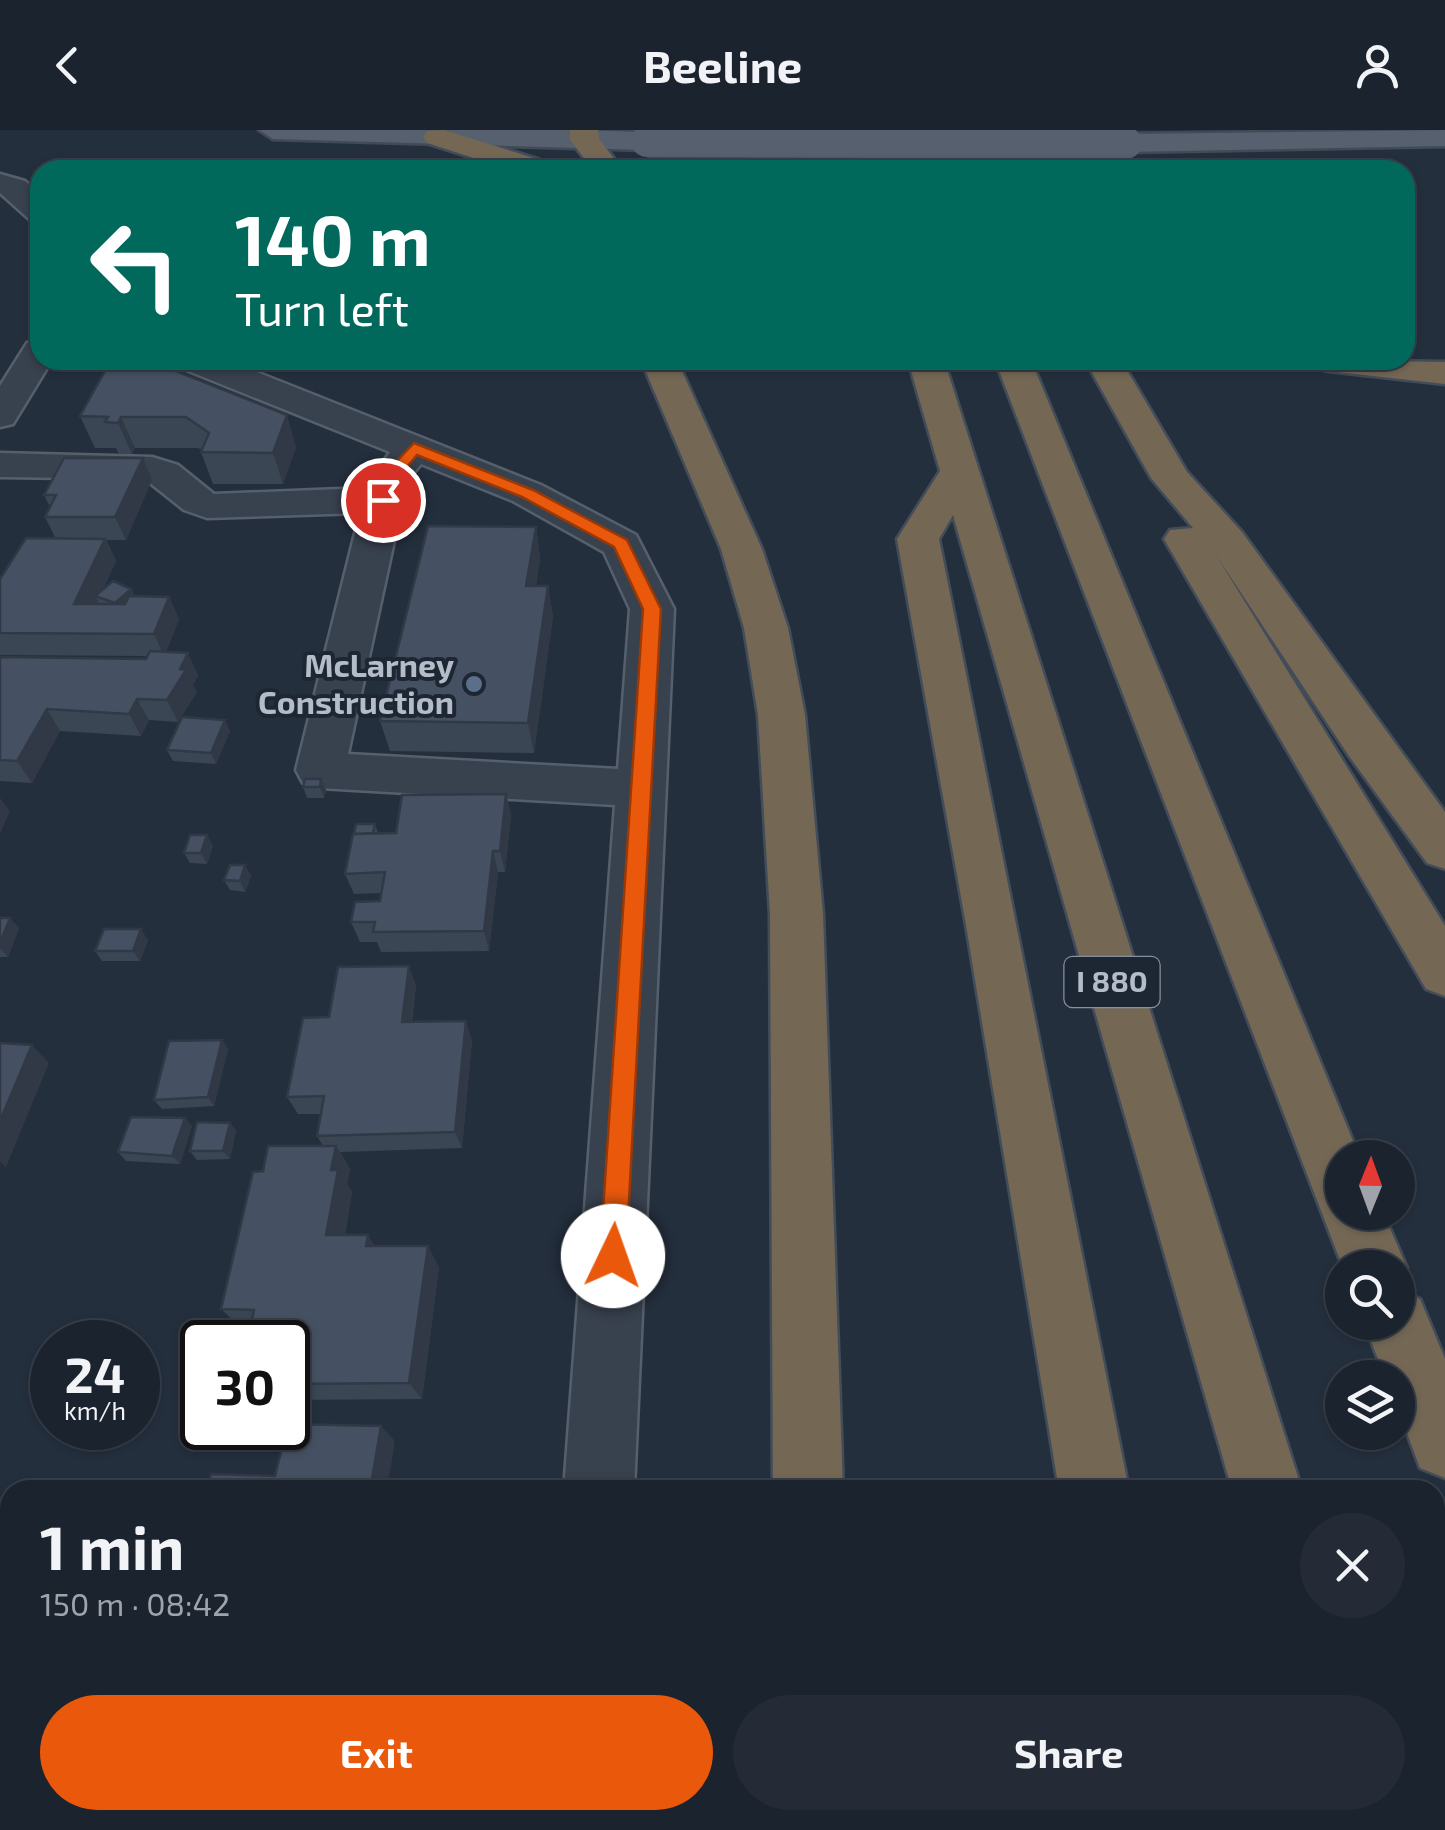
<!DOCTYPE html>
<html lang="en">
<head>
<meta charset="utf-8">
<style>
  :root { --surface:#1b232e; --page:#242b36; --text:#f1f3f6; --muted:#a0a4aa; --line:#39404a; --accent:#ea580c }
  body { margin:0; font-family:"Exo 2",sans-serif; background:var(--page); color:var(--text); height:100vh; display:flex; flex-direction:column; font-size:38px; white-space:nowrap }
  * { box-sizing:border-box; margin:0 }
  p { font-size:32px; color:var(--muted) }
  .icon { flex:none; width:55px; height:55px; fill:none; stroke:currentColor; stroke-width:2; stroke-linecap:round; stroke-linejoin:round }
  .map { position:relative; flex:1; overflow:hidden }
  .details { position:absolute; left:0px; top:1350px; width:1445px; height:350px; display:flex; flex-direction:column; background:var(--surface); border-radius:30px 30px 0 0; box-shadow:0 2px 8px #0004,0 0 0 2px var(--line) }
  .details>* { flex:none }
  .top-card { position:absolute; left:30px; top:30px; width:1385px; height:210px; border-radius:30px; box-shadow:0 2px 8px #0004,0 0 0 2px var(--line); background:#00695c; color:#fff; overflow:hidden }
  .needle { width:65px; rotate:1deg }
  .controls { position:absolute; left:1325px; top:1010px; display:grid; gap:20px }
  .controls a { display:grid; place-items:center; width:90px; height:90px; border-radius:50%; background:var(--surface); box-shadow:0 2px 8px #0004,0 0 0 2px var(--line); font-size:50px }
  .speed { position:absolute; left:30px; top:1190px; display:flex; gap:20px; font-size:50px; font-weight:700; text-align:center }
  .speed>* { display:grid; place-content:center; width:130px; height:130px; border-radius:50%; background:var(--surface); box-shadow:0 2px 8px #0004,0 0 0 2px var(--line); line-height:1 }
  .speed small { font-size:25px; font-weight:400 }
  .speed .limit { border:5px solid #111; border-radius:15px; background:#fff; color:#111 }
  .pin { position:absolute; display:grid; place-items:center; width:85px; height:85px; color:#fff; margin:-42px; border:5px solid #fff; border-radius:50%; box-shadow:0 2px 10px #0007 }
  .me { position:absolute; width:110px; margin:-55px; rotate:3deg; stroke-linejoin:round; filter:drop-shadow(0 0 8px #0008) }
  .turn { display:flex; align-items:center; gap:35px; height:210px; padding:0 40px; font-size:45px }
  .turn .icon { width:130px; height:130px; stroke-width:2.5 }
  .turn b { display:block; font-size:70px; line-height:85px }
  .round { display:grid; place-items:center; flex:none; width:105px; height:105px; border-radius:52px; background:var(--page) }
  .headline { display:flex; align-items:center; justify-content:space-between; height:170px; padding:0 40px }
  h1 { font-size:60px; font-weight:700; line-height:75px }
  .primary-button { display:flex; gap:20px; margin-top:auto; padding:20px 40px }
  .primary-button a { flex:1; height:115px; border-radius:60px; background:var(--accent); color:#fff; font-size:40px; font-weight:700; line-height:115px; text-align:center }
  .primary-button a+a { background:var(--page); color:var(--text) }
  header { display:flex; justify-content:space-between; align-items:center; height:130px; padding:0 40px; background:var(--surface); font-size:45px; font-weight:700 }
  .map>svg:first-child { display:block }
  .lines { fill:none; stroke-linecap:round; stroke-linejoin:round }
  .minor-casing { stroke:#565f6c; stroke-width:5 }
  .major-casing { stroke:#414a57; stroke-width:5 }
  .highway-casing { stroke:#434c59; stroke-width:5 }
  .minor { fill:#38414e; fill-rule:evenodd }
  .major { fill:#56606e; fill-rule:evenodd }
  .highway { fill:#746855; fill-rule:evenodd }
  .major-bridge-casing { stroke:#414a57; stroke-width:35; stroke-linecap:butt }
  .major-bridge { stroke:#56606e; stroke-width:32 }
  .wall { fill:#3b4654 }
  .shaded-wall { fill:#303945 }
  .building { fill:#455162; stroke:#303945; stroke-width:2.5 }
  .route { fill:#ea580c; stroke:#983908; stroke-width:2.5 }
  .service-dot { fill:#5c6f8a; stroke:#1d2633; stroke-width:4 }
  .labels { text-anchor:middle; stroke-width:8; stroke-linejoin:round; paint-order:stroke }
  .shield { fill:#1d2633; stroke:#878f9c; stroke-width:2.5 }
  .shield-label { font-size:30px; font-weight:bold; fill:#b4bcc9 }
  .poi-label { font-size:32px; font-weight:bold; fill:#b4bcc9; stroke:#1d2633; text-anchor:end }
</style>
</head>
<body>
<header><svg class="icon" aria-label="back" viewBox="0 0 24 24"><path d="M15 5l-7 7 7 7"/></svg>Beeline<svg class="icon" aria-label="person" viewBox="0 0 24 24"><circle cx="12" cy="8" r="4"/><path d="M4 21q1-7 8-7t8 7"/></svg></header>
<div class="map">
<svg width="1445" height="1700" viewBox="0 0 1445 1700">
  <rect width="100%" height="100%" fill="#242f3e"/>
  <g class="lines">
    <g class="minor-casing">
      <path id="minor" d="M0,44L25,51L40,65V91L29,89L0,63Z
        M40,210V230H52L13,294L0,297V256L27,213Z
        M176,230H226L541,355L636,405L674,479L634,1360H564L615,675L320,658L303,653L296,640L360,383L207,388L184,380L145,349L0,347V323L152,327L178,335L214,364L366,358L390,322L181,238ZM421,334L513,371L604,422L630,479L618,639L348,624L407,351Z
        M539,1690H619V1700H537Z"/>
    </g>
    <g class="major-casing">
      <path id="major" d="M259,0H569L647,2L662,11L647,20L273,9Z
        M1445,0V16L1126,22L1111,13L1126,4Z"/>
    </g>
    <g class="highway-casing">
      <path id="highway" d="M444,0L553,34L557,40H511L427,13L423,7L427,1Z
        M570,0H598L599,9L623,40H593L570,10Z
        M848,0H876L888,40H858Z
        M912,0H940L955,40H925Z
        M962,0H990L1009,40H979Z
        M1036,0H1064L1085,40H1055Z
        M641,230H677L762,419L788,498L805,585L823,784L843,1360H773L770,784L758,585L744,498L721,419Z
        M908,230H944L1302,1360H1232L953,385L939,409L1129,1360H1059L966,795L897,409L940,341Z
        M995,230H1031L1360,1028H1342V1082H1383L1407,1138L1398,1160L1420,1169L1445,1229V1348L1420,1338L1398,1279V1248H1385L1364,1192H1398V1138H1343Z
        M1085,230H1121L1187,342L1242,402L1445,682V739L1427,733L1349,626L1216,425L1445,796V866L1426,859L1164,409L1170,400L1193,398L1151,348Z
        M1310,230L1445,232V254L1328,241L1315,238Z
        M773,1690H853L854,1700H772Z
        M1114,1690H1194L1196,1700H1114Z
        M1327,1690H1407L1411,1700H1329Z"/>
    </g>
    <use href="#minor" class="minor"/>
    <use href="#major" class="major"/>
    <use href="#highway" class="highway"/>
    <g class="major-bridge-casing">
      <path id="major-bridge" d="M647,11L1126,13"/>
    </g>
    <use href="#major-bridge" class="major-bridge"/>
  </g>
  <path class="wall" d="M111,230L296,317L283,354H213L201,322L202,320L198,318H135L132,324H119L116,318H95L80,286Z
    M152,350L126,410H106L116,431L103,459H131L135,466L169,467L179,489L166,522L198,545L193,555L197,562L178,592L149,590L141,606L60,601L32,653L0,651V527L146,529L148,526L0,525V449L56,409L45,387L50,377L44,365Z
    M536,397L540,429L536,456H548L553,487L534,623L390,621L380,591Z
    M225,590L230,601L216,634L173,631L167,620Z
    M321,649L326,660L324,668H307L303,657Z
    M506,664L511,685L505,742H498L489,821L381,822L377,812H360L351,792L380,771L382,763L354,764L345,744L375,694L378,703H396Z
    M213,716L207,734L190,733L184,723Z
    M245,735L251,746L245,762L230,760L224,750Z
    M0,788L19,798L8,827H0Z
    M148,810L140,831H102L95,821Z
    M416,855L412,892L472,910L462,1018L340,1022L350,1039L347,1054L352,1062L345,1105L439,1137L422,1269L288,1270V1212L250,1198H241L221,1179L263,1041L323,1016L317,1006L321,984H298L287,967L329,887Z
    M222,910L228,919L214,976L162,979L154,970Z
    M185,988L192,996L180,1034L126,1031L118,1022Z
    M230,993L236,1001L230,1029L197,1030L190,1021Z"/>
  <path class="shaded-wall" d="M287,285L296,317L283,354L273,323Z
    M121,287L135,318L132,324L118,293Z
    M143,328L152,350L126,410L115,387Z
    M536,397L540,429L531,487L526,456Z
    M105,409L116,431L99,467L95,466L98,471L86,496L74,474Z
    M548,456L553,487L534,623L528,593Z
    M131,459L137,470L121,484L115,473Z
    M169,467L179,489L164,526L154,504Z
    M188,523L198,545L193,555L197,562L178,592L167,570Z
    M137,569L149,590L141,606L129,584Z
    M47,579L60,601L32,653L17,631Z
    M225,590L230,601L216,634L211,623Z
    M321,649L326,660L324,668L320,657Z
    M506,664L511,685L505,742L500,721Z
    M0,668L10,681L0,704Z
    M207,705L213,716L207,734L201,723Z
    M493,721L498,742L489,821L484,801Z
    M245,735L251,746L245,762L240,751Z
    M10,788L19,798L8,827L0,818V813Z
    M141,799L148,810L140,831L133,821Z
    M409,836L416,855L409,911L402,892Z
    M466,891L472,910L462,1018L455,1002Z
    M222,910L228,919L214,976L208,967Z
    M32,915L49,933L6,1037L0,1031V991Z
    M185,988L192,996L180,1034L172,1026Z
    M230,993L236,1001L230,1029L223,1021Z
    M336,1016L350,1039L347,1054L352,1062L341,1126L326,1105L331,1040Z
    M368,1105L381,1126L366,1116Z
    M428,1116L439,1137L422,1269L409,1253Z
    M381,1296L395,1311L387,1360H370Z
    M344,1690H361L360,1700H342Z"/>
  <path class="building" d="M111,230H148L287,285L273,323L201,322L209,303L186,287H121L118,293L105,292L108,287L80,286Z
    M64,328H143L115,387H45L56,365H44Z
    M428,396L536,397L526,456H548L528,593L380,591Z
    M26,408L105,409L74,474H125L129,466L169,467L154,504L0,503V449Z
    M113,451L131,459L115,473L95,466Z
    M150,521L188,523L180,539L186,540L167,570L137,569L129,584L47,579L17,631L0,630V527L146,529Z
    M182,587L225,590L211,623L167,620Z
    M305,649H321L320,657H303Z
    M506,664L500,721H493L484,801L373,802L375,792H351L355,772L380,771L385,742L345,744L353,704L396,703L402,665Z
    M356,694H375L373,703L354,704Z
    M190,705H207L201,723H184Z
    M230,735H245L240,751L224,750Z
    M0,788H10L0,813Z
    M104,799H141L133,821H95Z
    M409,836L402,892L466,891L455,1002L317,1006L324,966L287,967L303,888L329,887L338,837Z
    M222,910L208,967L154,970L169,911Z
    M0,913L32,915L0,991Z
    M131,987L185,988L172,1026L118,1022Z
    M197,992L230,993L223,1021H190Z
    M268,1016H336L331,1040H338L326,1105H368L366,1116H428L409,1253L288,1254V1212H247L254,1180L221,1179L253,1042L263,1041Z
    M288,1294L381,1296L370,1360H206L211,1344L275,1346Z
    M48,1690H344L342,1700H46Z"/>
  <path class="route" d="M414,313L533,360L627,410L661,479L626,1126L623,1135L613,1139L604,1135L600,1126L643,479L614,417L522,367L417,325L396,350L389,373H377L380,349Z"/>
  <circle class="service-dot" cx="474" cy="554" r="10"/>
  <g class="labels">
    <rect class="shield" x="1064.5" y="827" width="95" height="50" rx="8"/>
    <g class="shield-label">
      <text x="1112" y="862">I 880</text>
    </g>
    <g class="poi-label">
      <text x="454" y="547">McLarney<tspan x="454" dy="37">Construction</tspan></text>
    </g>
  </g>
</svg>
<div class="controls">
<a><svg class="needle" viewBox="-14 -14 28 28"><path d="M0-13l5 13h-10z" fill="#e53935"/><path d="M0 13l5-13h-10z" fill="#a0a4aa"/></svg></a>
<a><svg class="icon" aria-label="search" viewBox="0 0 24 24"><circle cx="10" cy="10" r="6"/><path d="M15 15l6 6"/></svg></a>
<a><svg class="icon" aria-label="layers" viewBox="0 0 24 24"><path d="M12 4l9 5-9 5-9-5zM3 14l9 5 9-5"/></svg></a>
</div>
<div class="speed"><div>24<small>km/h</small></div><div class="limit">30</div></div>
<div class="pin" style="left:383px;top:370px;background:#d93025"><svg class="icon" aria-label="arrive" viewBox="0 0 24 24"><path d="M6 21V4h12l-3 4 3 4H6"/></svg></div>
<svg class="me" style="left:613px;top:1126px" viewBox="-20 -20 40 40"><circle r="19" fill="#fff"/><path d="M0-13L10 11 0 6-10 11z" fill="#ea580c"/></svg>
<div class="top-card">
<div class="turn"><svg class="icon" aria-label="left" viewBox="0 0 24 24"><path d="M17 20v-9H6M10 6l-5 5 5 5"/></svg><div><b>140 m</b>Turn left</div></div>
</div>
<section class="details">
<div class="headline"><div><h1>1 min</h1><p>150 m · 08:42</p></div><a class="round"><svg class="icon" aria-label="close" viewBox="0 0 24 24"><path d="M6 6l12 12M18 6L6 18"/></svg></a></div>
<div class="primary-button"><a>Exit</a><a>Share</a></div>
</section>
</div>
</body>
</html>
